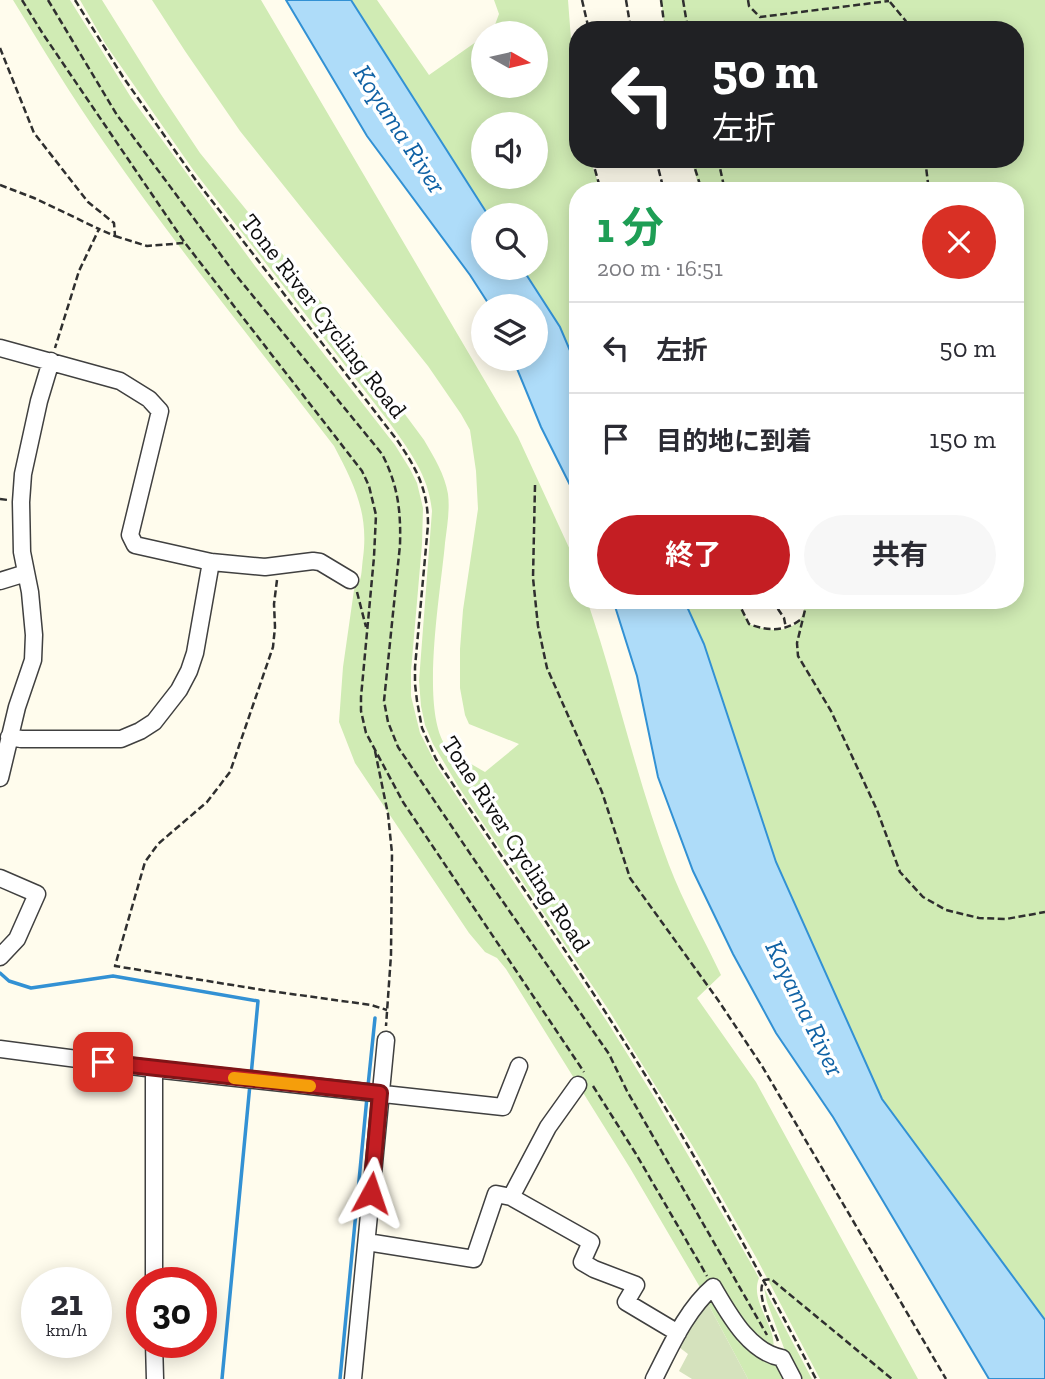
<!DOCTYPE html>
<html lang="ja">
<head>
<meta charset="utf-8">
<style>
  :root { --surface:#fff; --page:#f7f7f7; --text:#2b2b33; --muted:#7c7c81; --line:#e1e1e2; --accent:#c41e23 }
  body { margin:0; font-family:"Zilla Slab","Noto Sans JP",serif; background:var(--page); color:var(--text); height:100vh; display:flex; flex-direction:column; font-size:26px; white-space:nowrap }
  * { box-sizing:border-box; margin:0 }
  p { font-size:23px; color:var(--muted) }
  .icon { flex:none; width:38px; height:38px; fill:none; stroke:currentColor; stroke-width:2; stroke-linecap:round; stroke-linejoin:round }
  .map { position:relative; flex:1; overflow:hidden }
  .panel { position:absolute; left:569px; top:182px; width:455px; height:427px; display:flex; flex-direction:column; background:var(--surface); border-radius:28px; box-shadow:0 4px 18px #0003 }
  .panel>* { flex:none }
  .top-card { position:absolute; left:569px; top:21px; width:455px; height:147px; border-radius:28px; box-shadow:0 4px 18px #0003; background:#202124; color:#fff; overflow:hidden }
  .needle { width:46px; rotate:98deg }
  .controls { position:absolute; left:471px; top:21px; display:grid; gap:14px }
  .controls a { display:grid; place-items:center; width:77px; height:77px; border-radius:50%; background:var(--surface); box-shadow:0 4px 18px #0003; font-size:35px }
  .speed { position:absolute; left:21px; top:1267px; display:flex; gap:14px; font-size:35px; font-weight:700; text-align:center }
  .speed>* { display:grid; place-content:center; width:91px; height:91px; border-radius:50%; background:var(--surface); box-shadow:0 4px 18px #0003; line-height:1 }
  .speed small { font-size:18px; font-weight:400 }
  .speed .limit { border:10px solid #d22; background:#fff; color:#111 }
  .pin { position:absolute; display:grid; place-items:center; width:60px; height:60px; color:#fff; margin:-30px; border-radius:14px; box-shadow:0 4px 10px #0006 }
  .me { position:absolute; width:77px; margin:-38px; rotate:5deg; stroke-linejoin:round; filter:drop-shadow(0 0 5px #0008) }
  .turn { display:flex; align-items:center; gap:24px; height:147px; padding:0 28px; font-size:32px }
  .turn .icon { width:91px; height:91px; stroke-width:2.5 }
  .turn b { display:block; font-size:49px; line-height:60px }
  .round { display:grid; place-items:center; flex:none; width:74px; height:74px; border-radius:37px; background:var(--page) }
  .headline { display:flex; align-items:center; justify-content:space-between; height:119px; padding:0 28px }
  h1 { font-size:42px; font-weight:700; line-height:52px; color:#1e9e55 }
  .primary-button { display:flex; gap:14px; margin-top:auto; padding:14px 28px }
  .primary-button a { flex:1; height:80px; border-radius:42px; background:var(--accent); color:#fff; font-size:28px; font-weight:700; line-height:80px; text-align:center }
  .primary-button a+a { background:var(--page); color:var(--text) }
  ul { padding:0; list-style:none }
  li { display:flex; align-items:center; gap:21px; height:91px; padding:0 28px; border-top:2px solid var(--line) }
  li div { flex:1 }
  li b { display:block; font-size:26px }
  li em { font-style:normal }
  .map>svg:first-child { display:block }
  .green { fill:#d0ebb4; fill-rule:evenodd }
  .cemetery { fill:#d5e2bd }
  .water { fill:#aedcf9; stroke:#3291d4; stroke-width:2 }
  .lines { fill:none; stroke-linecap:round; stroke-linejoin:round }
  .stream { stroke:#3291d4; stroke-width:3.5 }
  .minor-casing { stroke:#404040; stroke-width:19 }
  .path { stroke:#2f2f2f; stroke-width:2.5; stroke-dasharray:7 3.5; stroke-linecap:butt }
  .minor { stroke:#fff; stroke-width:16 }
  .route-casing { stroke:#7f1417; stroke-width:18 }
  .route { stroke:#c41e23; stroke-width:12 }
  .slow { stroke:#f59e0b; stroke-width:12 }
  .labels { text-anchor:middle; stroke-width:7; stroke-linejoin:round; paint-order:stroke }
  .street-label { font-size:24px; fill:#0d0d0d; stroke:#fff }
  .water-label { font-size:26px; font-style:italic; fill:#1062a5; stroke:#fff }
</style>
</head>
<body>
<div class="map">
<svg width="1045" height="1379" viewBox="0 0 1045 1379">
  <rect width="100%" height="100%" fill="#fffced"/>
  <path class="green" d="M13,0H70L132,99L255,266L395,445L410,469L417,483L423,508L422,544L411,671V696L420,733L438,768L608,1023L656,1100L749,1260L759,1278C749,1302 778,1327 773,1350L757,1342L714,1280L709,1279L701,1289L630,1168L506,969L497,958L485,952L469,933L355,763L339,722L343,667L354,590C355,586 358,583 360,580C362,574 362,564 363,558C369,513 354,484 334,446C257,346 177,248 105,144C72,97 43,49 13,0Z
    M80,0H102L160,93L200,153L327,309L424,440C434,457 445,475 448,494C450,510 447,527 445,543C441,590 420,706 445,745C451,754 475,766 485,772L519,744L469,724L465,715L460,688V649L463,610L478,509L476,471L470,430L461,414L428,366L240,131L185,51L152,0H261L518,437L571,552L577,572L578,600H587C617,688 636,778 669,865C683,902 704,939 721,975L697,998L756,1082L918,1379H820L757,1259L692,1145L608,1009L458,786L433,744L425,725L421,706L419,681L432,511C429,476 409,450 389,422L194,171L106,45Z
    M351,0H377L429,75L483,37V86H536V33H489L493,30L499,14L494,0H568L577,118L578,159H590L601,191H578L577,367L560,327L522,268H536V215H488ZM483,124H536V177H483Z
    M661,0H1045V1320L882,1099L776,862L704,644L684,600H737L749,624C773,634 805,634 805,600H1015V191H700L691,159H1015V30H665Z
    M764,1288L812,1379H798L788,1359L767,1302Z
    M711,1296L778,1364L787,1379H748L705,1298Z"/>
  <path class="cemetery" d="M705,1298L748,1379H692L679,1371L688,1354L675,1344Z"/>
  <path class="water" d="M286,0H351L488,215H483V268H522L560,327L577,367V499L541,427L513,359H536V306H490L470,275L367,136Z
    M613,600H684L704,644L776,862L882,1099L1045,1320V1379H989L833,1117L776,1033L733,954L693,871L658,777L637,676Z"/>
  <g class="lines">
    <path class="stream" d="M0,973L9,981L31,988L113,976L258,1001L251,1076
      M368,1086L375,1018
      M222,1379L250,1084
      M340,1379L367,1097"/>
    <g class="minor-casing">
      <path id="minor" d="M0,348L120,381L149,399L160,411L130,535L135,545L211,562L265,567L313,561L320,562L350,580
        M0,581L26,573
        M9,737L21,739H121L140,731L154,722L179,690L189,671L195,653L211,562
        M0,778L17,707L33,660L34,635L30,592L22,552L21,502L23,474L39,401L51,361
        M0,878L37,894L17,939L0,957
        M0,1049L154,1069L503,1107L519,1066
        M154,1069V1283
        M511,1197L548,1127L578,1085
        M367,1242L474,1259L496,1194L511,1197L591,1242L582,1262L594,1269L636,1285L626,1302L678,1333
        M154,1342L155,1379
        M353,1379L386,1040
        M654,1379C670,1348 686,1310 713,1287C729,1314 749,1352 782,1358L793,1379"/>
    </g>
    <path class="path" d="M22,0L43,34L185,243L362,471L369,486L376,515L374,557L361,697V711L366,733L403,802L584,1072
      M48,0L117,115L235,274L382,454C398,485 401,511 400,545L384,701L388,722L398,747L492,886L609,1054L627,1091L767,1335
      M75,0L123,77L195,179L397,440C417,469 428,490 428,525L415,667V684L417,701L422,728L436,759L446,774C511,870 577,966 639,1065C703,1167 760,1273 816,1379
      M582,0L589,30
      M626,0L631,30
      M661,0L665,30
      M683,0L688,30
      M748,0L749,6L760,17L889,1
      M890,2L905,20L911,30
      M0,48L34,133L88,202L114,223L115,236L99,229
      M592,159L601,191
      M656,159L664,191
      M692,159L702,191
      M718,159L725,191
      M925,159L929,191
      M0,185L34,198L99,229L79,271L55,348
      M115,236L147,246L184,243
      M535,485L533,578L538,626L547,668L602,792L630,878L718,1000L762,1066L946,1379
      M0,499L8,500
      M277,580L274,604L275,627L273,647L230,772L207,802L158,844L145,862L115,966L263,990L371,1005L387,1010
      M357,592L366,627
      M737,600L749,624C767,631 784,632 800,620
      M772,600L784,618L786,628
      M805,600V610L797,643L798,656L831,711L877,810L900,872L923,897L946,910L979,918L1006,919L1045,912
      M375,751L388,814L392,853L391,955L386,1026
      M593,1086L636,1154L707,1276
      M778,1341C772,1326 755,1295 764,1280L771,1279L892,1379"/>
    <use href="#minor" class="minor"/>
  </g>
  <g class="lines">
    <g class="route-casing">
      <path id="route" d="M103,1062L380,1093L371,1193"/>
    </g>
    <use href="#route" class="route"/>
    <path class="slow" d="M234,1078L310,1086"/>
  </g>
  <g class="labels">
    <g class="street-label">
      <text transform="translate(324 316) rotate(52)" y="8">Tone River Cycling Road</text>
      <text transform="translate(516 844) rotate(57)" y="8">Tone River Cycling Road</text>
    </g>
    <g class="water-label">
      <text transform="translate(400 129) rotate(57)" y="9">Koyama River</text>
      <text transform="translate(805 1008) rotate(64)" y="9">Koyama River</text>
    </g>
  </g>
</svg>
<div class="controls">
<a><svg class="needle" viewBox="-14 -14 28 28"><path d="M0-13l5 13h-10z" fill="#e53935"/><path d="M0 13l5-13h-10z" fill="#7c7c81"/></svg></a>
<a><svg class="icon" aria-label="sound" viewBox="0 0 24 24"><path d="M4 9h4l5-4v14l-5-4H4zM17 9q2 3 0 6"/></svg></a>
<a><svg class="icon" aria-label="search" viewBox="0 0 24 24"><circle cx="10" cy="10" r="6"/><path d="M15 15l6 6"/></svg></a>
<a><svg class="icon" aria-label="layers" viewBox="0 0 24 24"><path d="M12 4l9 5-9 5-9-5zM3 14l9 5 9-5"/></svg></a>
</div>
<div class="speed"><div>21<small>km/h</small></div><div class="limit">30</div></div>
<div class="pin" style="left:103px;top:1062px;background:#d93025"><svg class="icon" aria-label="arrive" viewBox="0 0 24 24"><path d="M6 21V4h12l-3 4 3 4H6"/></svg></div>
<svg class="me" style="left:371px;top:1193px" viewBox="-20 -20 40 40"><path d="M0-17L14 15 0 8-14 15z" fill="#c41e23" stroke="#fff" stroke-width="4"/></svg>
<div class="top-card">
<div class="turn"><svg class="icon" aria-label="left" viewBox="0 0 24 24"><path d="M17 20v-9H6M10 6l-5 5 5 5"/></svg><div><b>50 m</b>左折</div></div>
</div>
<section class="panel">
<div class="headline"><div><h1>1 分</h1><p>200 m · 16:51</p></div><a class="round" style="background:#d93025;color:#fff"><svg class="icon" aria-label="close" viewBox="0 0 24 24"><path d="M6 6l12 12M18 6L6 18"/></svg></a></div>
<ul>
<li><svg class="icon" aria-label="left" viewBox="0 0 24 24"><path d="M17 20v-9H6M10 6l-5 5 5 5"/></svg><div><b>左折</b></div><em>50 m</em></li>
<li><svg class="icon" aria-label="arrive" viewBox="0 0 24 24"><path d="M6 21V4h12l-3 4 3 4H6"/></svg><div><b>目的地に到着</b></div><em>150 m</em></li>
</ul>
<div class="primary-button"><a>終了</a><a>共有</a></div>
</section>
</div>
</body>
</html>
